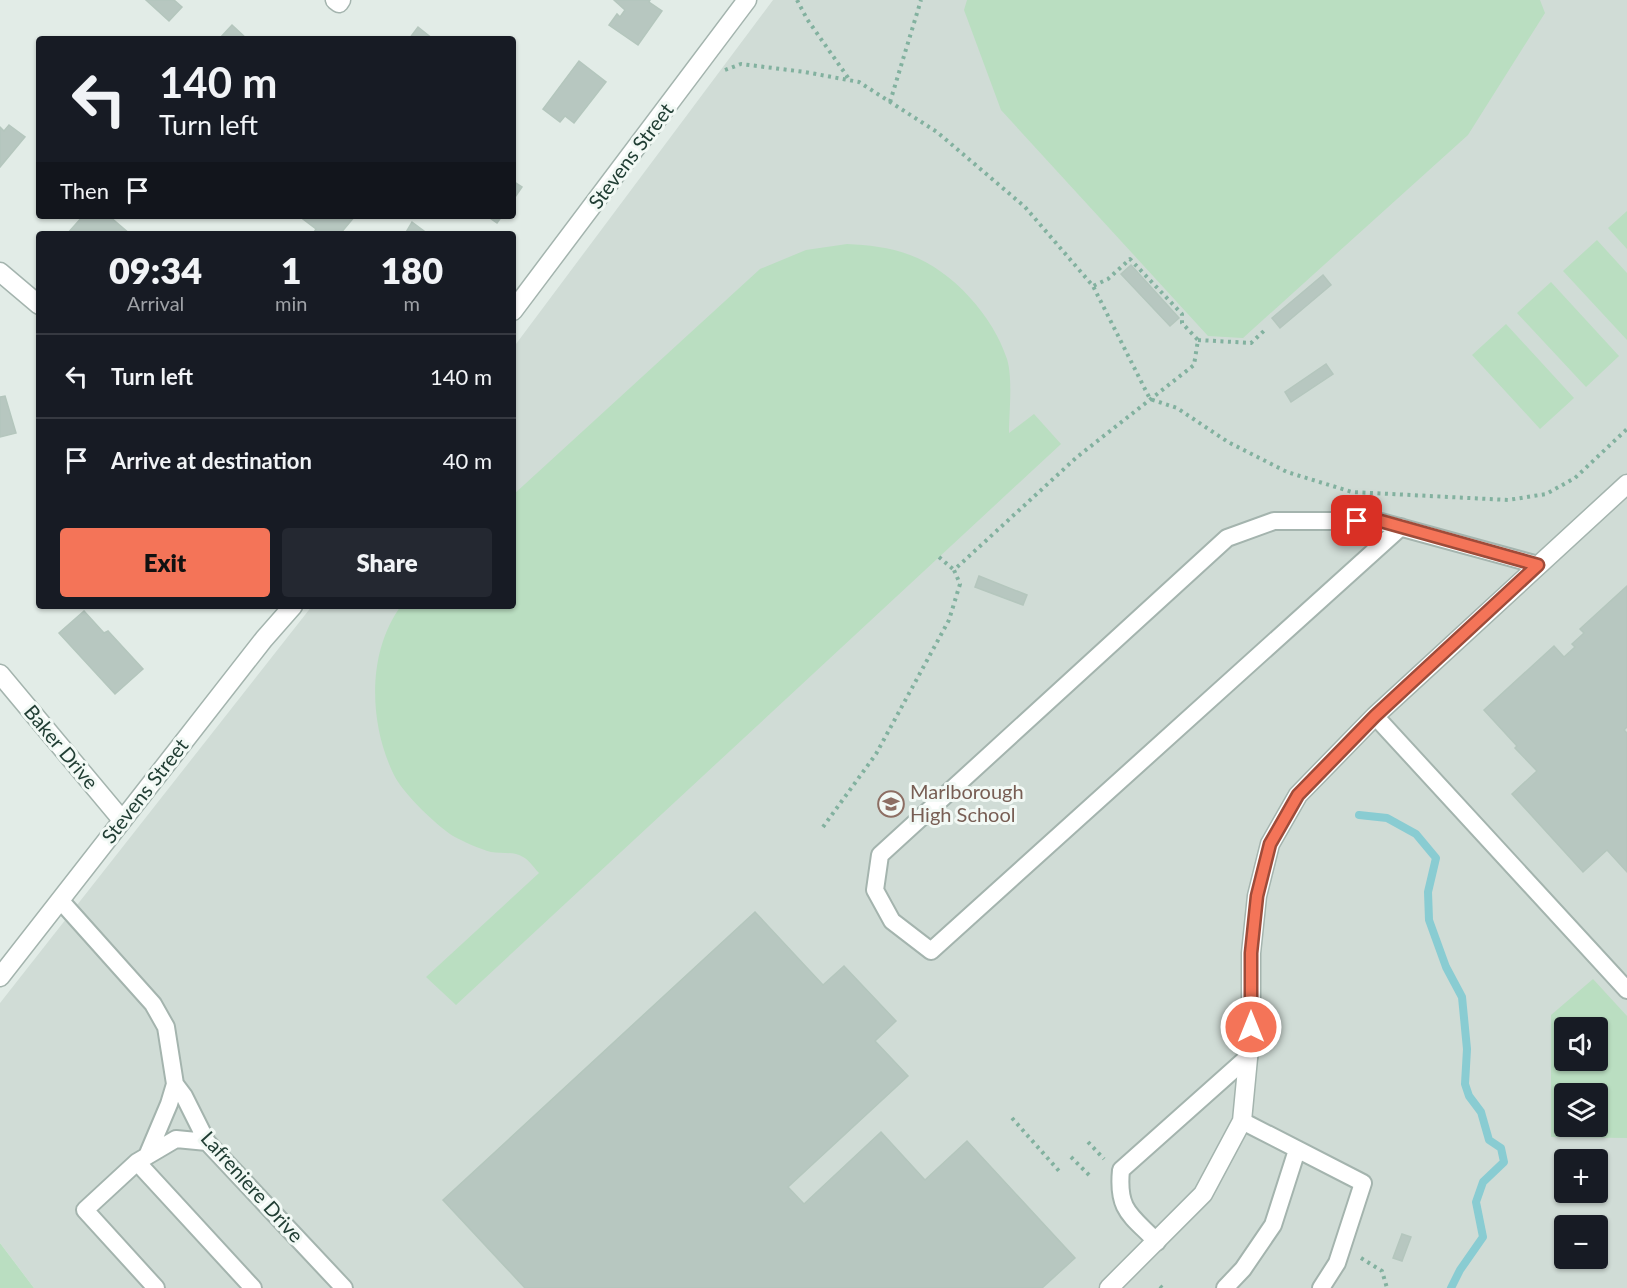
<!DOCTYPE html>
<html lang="en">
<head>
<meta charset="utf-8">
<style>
  :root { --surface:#171b24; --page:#242831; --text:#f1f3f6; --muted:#9ea1a6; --line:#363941; --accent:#f47458 }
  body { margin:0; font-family:Lato,sans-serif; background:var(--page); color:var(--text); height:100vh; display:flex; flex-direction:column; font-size:22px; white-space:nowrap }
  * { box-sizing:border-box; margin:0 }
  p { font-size:20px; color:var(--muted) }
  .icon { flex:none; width:33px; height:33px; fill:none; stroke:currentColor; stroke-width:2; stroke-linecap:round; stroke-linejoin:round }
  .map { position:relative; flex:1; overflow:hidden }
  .panel { position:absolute; left:36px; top:231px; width:480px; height:378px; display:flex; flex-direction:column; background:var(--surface); border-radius:6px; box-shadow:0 2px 4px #0004 }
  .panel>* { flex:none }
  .guide { position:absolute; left:36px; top:36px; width:480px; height:183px; border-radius:6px; box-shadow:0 2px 4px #0004; background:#171b24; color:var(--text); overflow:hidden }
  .tools { position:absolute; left:1554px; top:1017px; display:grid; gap:12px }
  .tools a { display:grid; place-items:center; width:54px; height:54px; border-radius:6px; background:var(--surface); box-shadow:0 2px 4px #0004; font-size:30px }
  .pin { position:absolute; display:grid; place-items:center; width:51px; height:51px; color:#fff; margin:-26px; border-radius:12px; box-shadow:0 3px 9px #0006 }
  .me { position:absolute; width:66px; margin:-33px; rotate:0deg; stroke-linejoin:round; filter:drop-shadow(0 0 4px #0008) }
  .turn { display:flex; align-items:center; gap:21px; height:126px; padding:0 24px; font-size:27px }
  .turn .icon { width:78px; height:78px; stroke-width:2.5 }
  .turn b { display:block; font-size:42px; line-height:51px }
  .then { display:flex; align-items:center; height:57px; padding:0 24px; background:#0003; gap:12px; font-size:22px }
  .eta { display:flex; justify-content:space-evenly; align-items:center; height:102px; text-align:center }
  .eta b { font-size:36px; font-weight:800; line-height:42px }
  .button { display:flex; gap:12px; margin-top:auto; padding:12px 24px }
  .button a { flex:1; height:69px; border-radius:6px; background:var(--accent); color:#111; font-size:24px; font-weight:800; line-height:69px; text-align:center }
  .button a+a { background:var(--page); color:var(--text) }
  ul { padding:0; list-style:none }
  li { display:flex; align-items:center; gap:18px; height:84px; padding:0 24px; border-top:2px solid var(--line) }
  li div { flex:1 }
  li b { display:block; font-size:22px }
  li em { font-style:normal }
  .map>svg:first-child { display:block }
  .built { fill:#d0dcd6; fill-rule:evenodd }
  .green { fill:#badec1; fill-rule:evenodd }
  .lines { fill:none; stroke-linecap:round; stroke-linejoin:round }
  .stream { stroke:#89ccd2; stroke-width:8 }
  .building { fill:#b7c7c0; stroke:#b4c6bd; stroke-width:1.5 }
  .service-casing { stroke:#a4b4ae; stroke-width:20 }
  .minor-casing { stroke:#a4b4ae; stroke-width:21 }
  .tertiary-casing { stroke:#a4b4ae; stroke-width:21 }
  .path { stroke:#82b19f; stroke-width:4; stroke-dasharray:3 4.5; stroke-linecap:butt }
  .service { stroke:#fff; stroke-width:16 }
  .minor { stroke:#fff; stroke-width:18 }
  .tertiary { stroke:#fff; stroke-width:18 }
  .route-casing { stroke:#9f4b39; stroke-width:15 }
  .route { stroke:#f47458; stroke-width:10 }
  .labels { text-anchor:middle; stroke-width:6; stroke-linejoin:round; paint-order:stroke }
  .street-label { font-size:20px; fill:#213e34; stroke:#f2f9f5 }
  .education-label { font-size:20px; fill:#785e54; stroke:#f2f9f5; text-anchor:start }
</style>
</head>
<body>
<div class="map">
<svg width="1627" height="1288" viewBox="0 0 1627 1288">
  <rect width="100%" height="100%" fill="#e2ece7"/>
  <path class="built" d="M773,0H1627V1288H34L0,1243V1003L312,606H513V348ZM1564,1028H1598V1060H1564ZM1564,1094H1598V1126H1564ZM1564,1160H1598V1192H1564ZM1564,1226H1598V1258H1564Z"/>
  <path class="green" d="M967,0H1540L1545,13L1468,135L1243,338L1208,336L1001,110L964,10Z
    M1627,211V249L1608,228Z
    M1597,240L1627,273V340L1563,271Z
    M847,244C868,245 889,247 910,255C953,271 993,316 1007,359C1013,379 1009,412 1009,433L1034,414L1061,444L456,1005L426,977L539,873C534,868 529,860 523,857C515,851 501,854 491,852C480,849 464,842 453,836C436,825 405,795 395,777C369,726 366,653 401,606H513V495L760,269L806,250Z
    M1551,282L1619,356L1586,387L1517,313Z
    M1506,324L1574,398L1540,429L1472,355Z
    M1593,979L1627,1016V1138L1551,1137V1015ZM1564,1028H1598V1060H1564ZM1564,1094H1598V1126H1564Z
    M0,1243L34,1288H0Z"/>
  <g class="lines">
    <path class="stream" d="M1359,815L1387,818L1416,834L1436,858L1428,892L1429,920L1446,967L1462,997L1467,1049L1465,1084L1469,1096L1481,1112L1489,1140L1501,1148L1504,1162L1483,1182L1476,1202L1483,1237L1460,1270L1451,1288"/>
  </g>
  <path class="building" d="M146,0H174L182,7L169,21Z
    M614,0H650L649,2L662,11L638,45L609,25L617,14L620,17L625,10Z
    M232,25L247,39H219Z
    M418,27L433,39H409Z
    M579,61L606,82L574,123L565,116L560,122L543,109Z
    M9,125L25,137L0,167V127L4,131Z
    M513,181L522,187L513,200Z
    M83,216H109L130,234H67Z
    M299,216H355L340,234H313L316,229Z
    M487,216H502L497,223Z
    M412,222L428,234H405Z
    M1131,265L1179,318L1170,326L1121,274Z
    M1323,275L1331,285L1280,328L1272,318Z
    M1326,364L1333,374L1291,402L1285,392Z
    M5,396L16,433L0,437V397Z
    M979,576L1027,595L1023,605L975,587Z
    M1627,586V727L1624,730L1627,733V872L1607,850L1583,872L1512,794L1537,771L1515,748L1517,746L1484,710L1554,646L1564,657L1575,647L1572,644L1584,633L1580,629Z
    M84,611L104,633L108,631L143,669L115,694L59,633Z
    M755,912L823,985L844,966L896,1021L875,1041L908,1076L788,1187L804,1204L881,1132L925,1180L967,1141L1075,1258L1042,1288H525L443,1200Z
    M1402,1234L1411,1237L1402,1261L1393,1258Z"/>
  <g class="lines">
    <g class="service-casing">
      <path id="service" d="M1401,527L931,951L892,921L875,890L880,855L1227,538L1274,521H1377L1538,565
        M1375,716L1627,990
        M60,900L153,1004L166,1027L175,1084L184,1096L207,1142L344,1288
        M1242,1121L1363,1183L1337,1263L1321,1288
        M147,1156L169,1104L175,1084
        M137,1162L253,1288
        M1157,1242C1131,1215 1117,1211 1121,1170L1249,1056
        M156,1288L85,1210L137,1162L176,1139L207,1142
        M1225,1288L1243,1269L1273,1225L1297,1150"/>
    </g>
    <g class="minor-casing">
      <path id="minor" d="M335,0L339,3L341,0
        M0,272L39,305
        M0,674L122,820
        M1109,1288L1203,1194L1242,1121L1251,1027V953L1257,896L1270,844L1298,795L1375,716L1627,484"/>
    </g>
    <g class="tertiary-casing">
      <path id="tertiary" d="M513,311L747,0
        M0,977L264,639L293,606"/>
    </g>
    <path class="path" d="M797,0L807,19L849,79
      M725,70L741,64L805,72L859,82L937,132L1025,207L1093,286L1150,399L1177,408L1228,442L1287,472L1352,492L1508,500L1546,494L1575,478L1627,429
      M890,102L921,0
      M1198,340L1251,343L1267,328
      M939,557L954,570
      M823,827L876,754L949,620L960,584L954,570L1077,457L1194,365L1198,340L1182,323V314L1130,259L1108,279L1093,286
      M1012,1118L1059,1171
      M1088,1142L1104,1159
      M1071,1157L1090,1176
      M1361,1258L1382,1271L1387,1288
      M1160,1286L1162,1288"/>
    <use href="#service" class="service"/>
    <use href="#minor" class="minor"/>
    <use href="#tertiary" class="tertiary"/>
  </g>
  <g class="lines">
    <g class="route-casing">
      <path id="route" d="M1251,1027V953L1257,896L1270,844L1298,795L1375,716L1538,565L1377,520L1357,521"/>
    </g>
    <use href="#route" class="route"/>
  </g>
  <defs>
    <g id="school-ring" transform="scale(1.35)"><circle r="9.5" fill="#f2f9f5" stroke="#8d6e63" stroke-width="1.5"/><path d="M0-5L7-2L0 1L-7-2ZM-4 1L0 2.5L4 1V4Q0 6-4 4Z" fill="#8d6e63"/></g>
  </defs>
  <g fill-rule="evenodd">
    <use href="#school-ring" x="891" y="804"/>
  </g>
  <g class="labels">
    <g class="street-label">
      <text transform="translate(631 156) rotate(-53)" y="7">Stevens Street</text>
      <text transform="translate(61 747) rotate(50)" y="7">Baker Drive</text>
      <text transform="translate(145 791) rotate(-52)" y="7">Stevens Street</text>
      <text transform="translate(252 1187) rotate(48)" y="7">Lafreniere Drive</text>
    </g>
    <g class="education-label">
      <text x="910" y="799">Marlborough<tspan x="910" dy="23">High School</tspan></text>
    </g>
  </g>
</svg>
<div class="tools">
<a><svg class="icon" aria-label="sound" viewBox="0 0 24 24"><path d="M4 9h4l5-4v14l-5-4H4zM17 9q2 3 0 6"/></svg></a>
<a><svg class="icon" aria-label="layers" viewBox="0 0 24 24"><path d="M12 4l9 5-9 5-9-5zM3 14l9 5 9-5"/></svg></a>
<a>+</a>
<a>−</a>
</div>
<div class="pin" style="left:1357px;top:521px;background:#d93025"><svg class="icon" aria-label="arrive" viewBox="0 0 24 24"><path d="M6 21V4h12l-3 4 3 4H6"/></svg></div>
<svg class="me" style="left:1251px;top:1027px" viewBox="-20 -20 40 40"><circle r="17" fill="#f47458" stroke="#fff" stroke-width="3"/><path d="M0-11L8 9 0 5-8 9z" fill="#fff"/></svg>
<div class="guide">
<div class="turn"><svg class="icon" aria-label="left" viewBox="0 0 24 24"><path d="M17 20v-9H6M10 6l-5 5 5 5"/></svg><div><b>140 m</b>Turn left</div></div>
<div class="then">Then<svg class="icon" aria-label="arrive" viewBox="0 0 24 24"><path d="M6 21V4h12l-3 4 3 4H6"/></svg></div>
</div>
<section class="panel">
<div class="eta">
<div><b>09:34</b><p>Arrival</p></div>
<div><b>1</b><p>min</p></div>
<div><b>180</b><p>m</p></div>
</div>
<ul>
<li><svg class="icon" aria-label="left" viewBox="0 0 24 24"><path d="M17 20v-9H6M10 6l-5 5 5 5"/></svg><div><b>Turn left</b></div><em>140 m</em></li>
<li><svg class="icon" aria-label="arrive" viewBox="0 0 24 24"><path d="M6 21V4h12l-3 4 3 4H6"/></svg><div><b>Arrive at destination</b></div><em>40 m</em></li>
</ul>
<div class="button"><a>Exit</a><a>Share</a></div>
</section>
</div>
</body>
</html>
